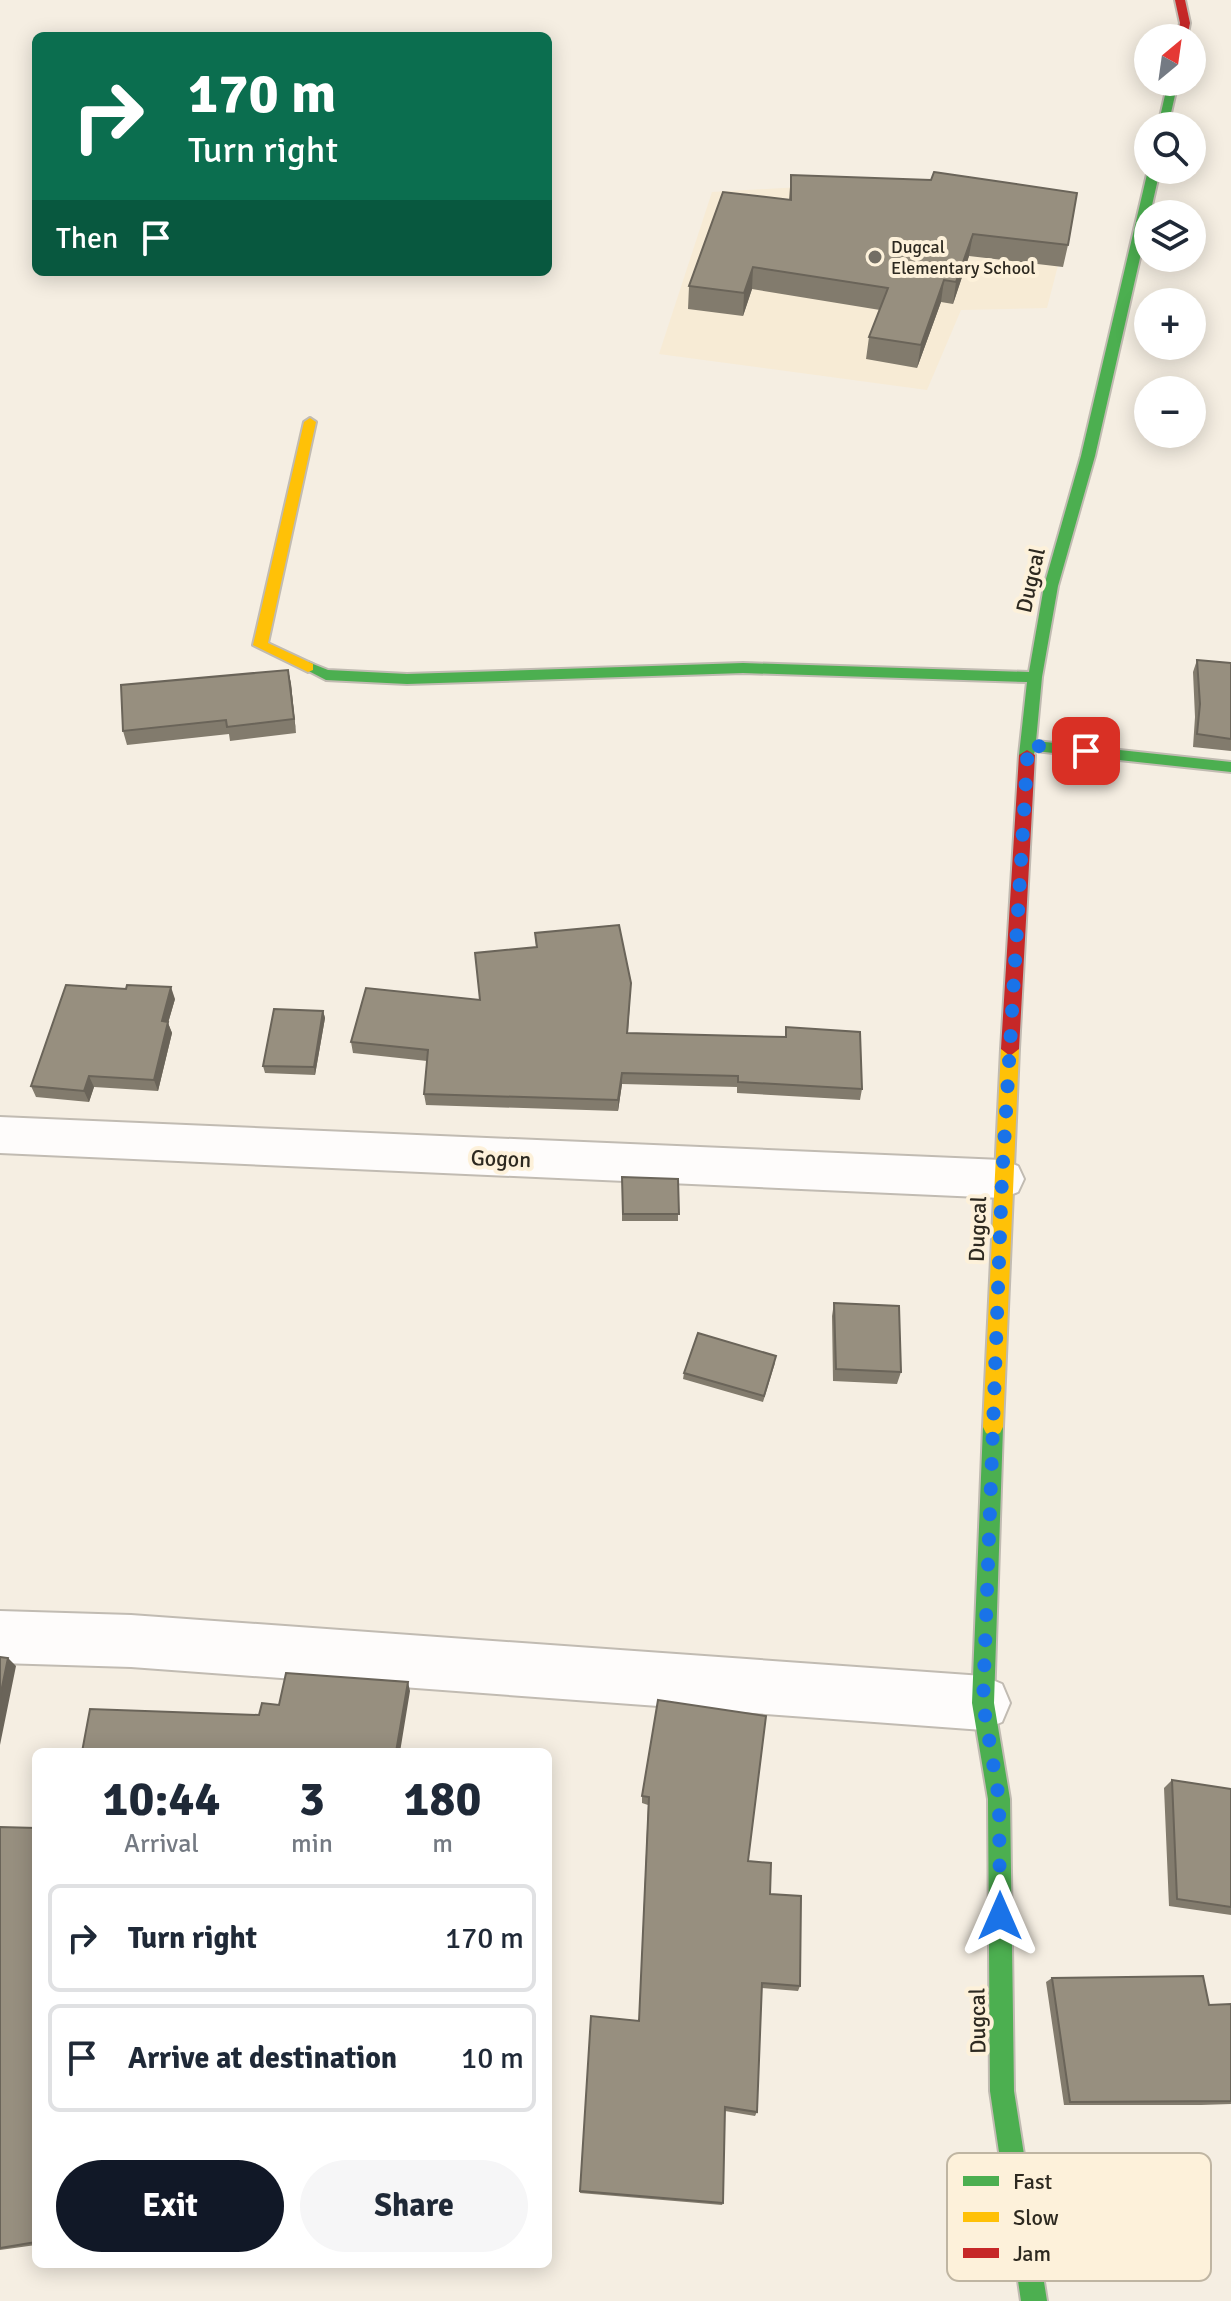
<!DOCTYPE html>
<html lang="en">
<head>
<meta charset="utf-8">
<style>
  :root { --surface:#fff; --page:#f6f6f7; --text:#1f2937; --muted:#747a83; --line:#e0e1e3; --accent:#111827 }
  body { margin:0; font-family:Signika,sans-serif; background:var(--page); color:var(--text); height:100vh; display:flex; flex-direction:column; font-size:30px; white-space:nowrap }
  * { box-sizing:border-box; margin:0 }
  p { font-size:26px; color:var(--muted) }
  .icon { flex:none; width:44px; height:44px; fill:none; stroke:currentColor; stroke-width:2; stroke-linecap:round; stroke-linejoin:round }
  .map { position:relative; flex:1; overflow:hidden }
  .drawer { position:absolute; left:32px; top:1748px; width:520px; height:520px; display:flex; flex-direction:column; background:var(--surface); border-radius:12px; box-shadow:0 4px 20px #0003 }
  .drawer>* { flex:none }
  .hud { position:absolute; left:32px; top:32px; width:520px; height:244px; border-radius:12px; box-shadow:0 4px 20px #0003; background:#0b6e4f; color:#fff; overflow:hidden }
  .needle { width:52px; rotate:29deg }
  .fabs { position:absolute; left:1134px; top:24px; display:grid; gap:16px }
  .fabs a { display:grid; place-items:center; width:72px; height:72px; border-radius:50%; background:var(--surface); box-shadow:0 4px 20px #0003; font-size:40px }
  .pin { position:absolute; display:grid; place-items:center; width:68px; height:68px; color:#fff; margin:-34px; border-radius:16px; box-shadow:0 4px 12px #0006 }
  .me { position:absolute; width:88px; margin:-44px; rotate:0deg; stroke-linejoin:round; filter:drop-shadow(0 0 6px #0008) }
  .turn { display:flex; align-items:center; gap:28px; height:168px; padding:0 24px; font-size:36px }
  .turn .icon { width:104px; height:104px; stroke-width:2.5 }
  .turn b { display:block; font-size:56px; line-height:68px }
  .then { display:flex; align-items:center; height:76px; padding:0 24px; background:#0003; gap:16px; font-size:30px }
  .eta { display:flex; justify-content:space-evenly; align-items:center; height:136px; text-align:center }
  .eta b { font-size:48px; font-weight:700; line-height:56px }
  .primary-button { display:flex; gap:16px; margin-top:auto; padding:16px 24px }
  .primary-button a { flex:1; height:92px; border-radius:48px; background:var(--accent); color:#fff; font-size:32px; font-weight:700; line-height:92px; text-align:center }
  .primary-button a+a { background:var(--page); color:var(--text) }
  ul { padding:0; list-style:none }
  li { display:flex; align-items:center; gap:24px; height:108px; margin:0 16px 12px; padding:0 8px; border:4px solid var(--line); border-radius:12px }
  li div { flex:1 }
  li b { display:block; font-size:30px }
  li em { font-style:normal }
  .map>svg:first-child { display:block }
  .built { fill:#f7ebd5 }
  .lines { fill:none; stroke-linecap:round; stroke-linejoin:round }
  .street-casing { stroke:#c1bbb2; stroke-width:4 }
  .fast-casing { stroke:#c1bbb2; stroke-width:4 }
  .slow-casing { stroke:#c1bbb2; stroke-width:4 }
  .jam-casing { stroke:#c1bbb2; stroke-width:4 }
  .street { fill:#fefcfb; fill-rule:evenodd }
  .fast { fill:#4caf50; fill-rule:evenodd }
  .slow { fill:#ffc107; fill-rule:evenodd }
  .jam { fill:#c62828; fill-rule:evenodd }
  .wall { fill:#827b6d }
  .shaded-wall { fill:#6a6459 }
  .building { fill:#978f7f; stroke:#6a6459; stroke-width:2 }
  .route { stroke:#1a73e8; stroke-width:14; stroke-dasharray:0 25.2 }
  .poi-dot { fill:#736e64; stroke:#fdf1da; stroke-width:3 }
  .labels { text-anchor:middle; stroke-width:8; stroke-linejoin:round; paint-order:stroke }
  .far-poi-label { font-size:18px; fill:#2d2920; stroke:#fdf1da; text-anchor:start }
  .street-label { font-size:22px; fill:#2d2920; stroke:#fdf1da }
  .key { fill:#fdf1da; stroke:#bfb5a2; stroke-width:2 }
  .key-label { font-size:22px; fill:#2d2920 }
</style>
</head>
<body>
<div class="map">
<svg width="1231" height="2301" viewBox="0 0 1231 2301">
  <rect width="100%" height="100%" fill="#f5eee2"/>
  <path class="built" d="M869,183L1073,207L1047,308L961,310L927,390L659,354L712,192Z"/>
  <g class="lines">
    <g class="street-casing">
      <path id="street" d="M0,1117L1002,1160L1018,1166L1024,1179L1018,1192L1002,1198L0,1153Z
        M0,1611L131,1615L983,1676L1002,1684L1010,1703L1002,1722L983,1730L131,1667L0,1663Z"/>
    </g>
    <g class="fast-casing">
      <path id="fast" d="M1168,82H1178L1168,126H1158Z
        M1148,170H1160L1095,456L1058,586L1042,677L1036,741L1231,762V772L1035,751L1032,759H1022L1019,755L1027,682L743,673L407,684L326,680L301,667L308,662L328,670L407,674L743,663L1029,672L1044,586L1081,456Z
        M993,1418L1000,1421L1003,1427L994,1703L1010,1799L1014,2091L1047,2301H1021L990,2091L988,1799L972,1703L983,1427L986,1421Z"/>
    </g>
    <g class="slow-casing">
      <path id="slow" d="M310,418L316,422L268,643L313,664V670L308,672L253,645L304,422Z
        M1010,1042L1019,1049L1003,1427L1000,1433L993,1436L986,1433L983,1427L1001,1049Z"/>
    </g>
    <g class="jam-casing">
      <path id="jam" d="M1175,0H1185L1190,23L1187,38H1177L1180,23Z
        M1027,750L1035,755L1019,1049L1010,1056L1001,1049L1019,755Z"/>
    </g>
    <use href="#street" class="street"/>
    <use href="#fast" class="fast"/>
    <use href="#slow" class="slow"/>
    <use href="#jam" class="jam"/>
  </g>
  <path class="wall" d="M791,175L1068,245L1063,267L969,256L953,304L941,302L917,368L866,359L869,337L880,310L752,289L743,316L688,309L689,286L789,199Z
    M1197,660L1231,663V751L1193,747L1195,717L1193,672Z
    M288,670L291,684L296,733L230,741L229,734L127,745L123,731Z
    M535,933L631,983L628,1033L785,1037L786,1027L862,1089L860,1100L737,1093V1087L622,1084L618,1111L426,1105L424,1094L427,1061L353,1053L351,1042L480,1000L536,947Z
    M175,999L168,1023L172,1033L158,1091L94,1087L89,1102L36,1097L31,1086Z
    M323,1011L325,1018L315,1075L265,1073L263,1066Z
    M622,1177L678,1179V1221H622Z
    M834,1303L901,1372L897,1384L833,1381L832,1316Z
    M775,1363L763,1402L683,1379L684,1373Z
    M658,1700L748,1861L770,1894L800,1986L798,1991L762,1988L757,2112L755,2116L725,2111L723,2203L722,2205L580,2193V2191L639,2021L648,1805L642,1803V1796Z
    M1172,1780L1231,1789V1915L1169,1906L1164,1788Z
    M0,1827L36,1828V2245L0,2250Z
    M1052,1978L1209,2005L1231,2004V2104L1201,2105H1064L1046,1982Z"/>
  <path class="shaded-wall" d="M973,234L969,256L953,304L956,282Z
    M753,267L752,289L743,316L744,293Z
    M944,280L941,302L917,368L921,345Z
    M288,670L291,684L296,733L294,719Z
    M171,987L175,999L168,1023L172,1033L158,1091L154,1080L162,1021Z
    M323,1011L325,1018L315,1075L314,1067Z
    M622,1073V1084L618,1111V1100Z
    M89,1076L94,1087L89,1102L84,1091Z
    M8,1658L16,1666L0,1745V1697Z
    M408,1682L410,1691L400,1752H396Z"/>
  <path class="building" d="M934,172L1077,193L1068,245L973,234L956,282L944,280L921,345L869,337L888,288L753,267L744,293L689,286L723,192L791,200V175L931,180Z
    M1197,660L1231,663V739L1197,734L1200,704Z
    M288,670L294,719L227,727L226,720L123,731L121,685Z
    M619,925L631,983L627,1033L786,1037V1027L860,1032L862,1089L738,1082V1076L622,1073L618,1100L424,1094L428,1050L351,1042L366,988L480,1000L475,953L537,947L535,933Z
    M66,985L126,989L127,985L171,987L162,1021L168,1022L154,1080L89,1076L84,1091L31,1086Z
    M274,1009L323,1011L314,1067L263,1066Z
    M622,1177L678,1179L679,1214H623Z
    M834,1303L899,1306L901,1372L836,1369Z
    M698,1333L776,1356L764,1396L684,1373Z
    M0,1657L8,1658L0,1697Z
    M286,1673L408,1682L396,1752H82L90,1709L259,1715L262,1703L279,1705Z
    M658,1700L766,1716L748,1861L771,1863L770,1894L801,1896L800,1986L762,1983L757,2112L725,2107L723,2203L580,2191L591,2016L639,2021L649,1797L642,1796Z
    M1172,1780L1231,1789V1907L1177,1899Z
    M0,1827L36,1828V2242L0,2248Z
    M1203,1976L1209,2005L1231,2004V2101L1070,2102L1052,1978Z"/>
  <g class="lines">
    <path class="route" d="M1000,1916L999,1799L983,1703L1002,1179L1028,745L1086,751"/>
  </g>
  <circle class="poi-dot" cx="875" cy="257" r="8"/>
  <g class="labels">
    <g class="far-poi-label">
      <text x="891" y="253">Dugcal<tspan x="891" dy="21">Elementary School</tspan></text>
    </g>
    <g class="street-label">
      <text transform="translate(1030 580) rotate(-77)" y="8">Dugcal</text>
      <text transform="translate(501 1158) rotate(2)" y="8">Gogon</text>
      <text transform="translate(977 1229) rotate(-88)" y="8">Dugcal</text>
      <text transform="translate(977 2021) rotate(-91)" y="8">Dugcal</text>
    </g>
  </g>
  <rect x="947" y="2153" width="264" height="128" rx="12" class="key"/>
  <rect x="963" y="2176" width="36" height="10" fill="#4caf50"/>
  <rect x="963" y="2212" width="36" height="10" fill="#ffc107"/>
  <rect x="963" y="2248" width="36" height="10" fill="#c62828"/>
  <g class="key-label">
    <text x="1013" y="2189">Fast</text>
    <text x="1013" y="2225">Slow</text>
    <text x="1013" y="2261">Jam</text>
  </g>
</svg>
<div class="fabs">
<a><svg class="needle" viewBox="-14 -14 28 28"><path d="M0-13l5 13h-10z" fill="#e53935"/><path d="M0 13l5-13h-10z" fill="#747a83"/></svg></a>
<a><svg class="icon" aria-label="search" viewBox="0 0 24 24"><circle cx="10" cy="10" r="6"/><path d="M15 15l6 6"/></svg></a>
<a><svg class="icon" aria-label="layers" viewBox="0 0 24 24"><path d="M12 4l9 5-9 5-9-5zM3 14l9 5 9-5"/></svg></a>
<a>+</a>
<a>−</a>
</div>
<div class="pin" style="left:1086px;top:751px;background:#d93025"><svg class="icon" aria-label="arrive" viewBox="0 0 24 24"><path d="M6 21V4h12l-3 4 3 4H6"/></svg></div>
<svg class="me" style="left:1000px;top:1916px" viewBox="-20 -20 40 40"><path d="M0-17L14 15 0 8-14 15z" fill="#1a73e8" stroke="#fff" stroke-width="4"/></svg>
<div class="hud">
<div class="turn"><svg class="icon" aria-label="right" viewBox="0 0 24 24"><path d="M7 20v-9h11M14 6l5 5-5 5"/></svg><div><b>170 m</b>Turn right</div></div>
<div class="then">Then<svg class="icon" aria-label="arrive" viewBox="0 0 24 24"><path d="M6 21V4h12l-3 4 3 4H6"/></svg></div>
</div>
<section class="drawer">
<div class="eta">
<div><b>10:44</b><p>Arrival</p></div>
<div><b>3</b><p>min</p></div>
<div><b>180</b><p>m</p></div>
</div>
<ul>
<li><svg class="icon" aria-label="right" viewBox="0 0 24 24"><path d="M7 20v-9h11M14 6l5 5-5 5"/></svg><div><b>Turn right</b></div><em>170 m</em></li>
<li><svg class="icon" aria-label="arrive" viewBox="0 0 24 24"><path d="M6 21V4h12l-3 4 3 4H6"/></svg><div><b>Arrive at destination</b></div><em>10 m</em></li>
</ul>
<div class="primary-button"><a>Exit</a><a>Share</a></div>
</section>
</div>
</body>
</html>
